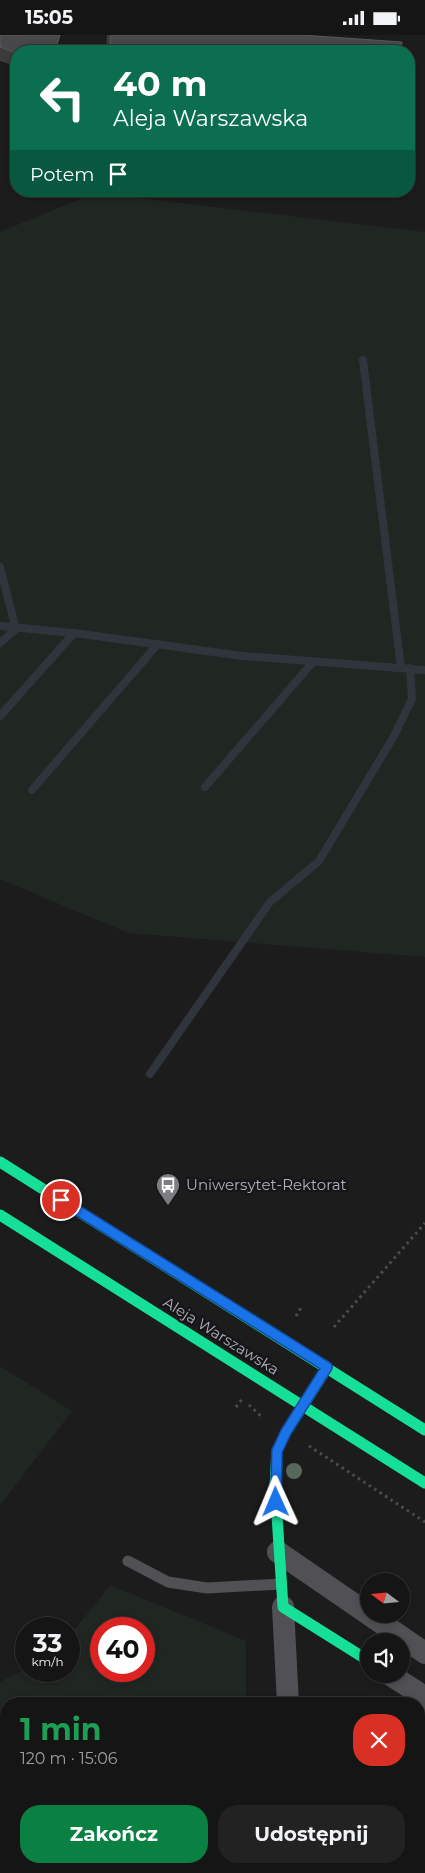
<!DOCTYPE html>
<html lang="pl">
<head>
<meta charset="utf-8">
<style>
  :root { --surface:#151515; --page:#222; --text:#f1f3f6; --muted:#9d9fa0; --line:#343434; --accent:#0b8043 }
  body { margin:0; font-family:Montserrat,sans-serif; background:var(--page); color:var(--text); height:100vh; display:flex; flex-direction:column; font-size:19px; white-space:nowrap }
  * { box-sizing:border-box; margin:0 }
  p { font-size:16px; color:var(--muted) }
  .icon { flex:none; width:28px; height:28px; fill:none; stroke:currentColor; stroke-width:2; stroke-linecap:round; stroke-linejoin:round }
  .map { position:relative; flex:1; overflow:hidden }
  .panel { position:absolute; left:0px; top:1662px; width:425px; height:176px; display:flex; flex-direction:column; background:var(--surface); border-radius:20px 20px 0 0; box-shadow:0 2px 8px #0003,0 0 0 1px var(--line) }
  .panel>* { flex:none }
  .hud { position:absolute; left:10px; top:10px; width:405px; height:152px; border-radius:20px; box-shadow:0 2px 8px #0003,0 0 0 1px var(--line); background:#0b6e4f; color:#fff; overflow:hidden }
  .needle { width:32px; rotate:286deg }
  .buttons { position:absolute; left:360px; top:1538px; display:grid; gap:10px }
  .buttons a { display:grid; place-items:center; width:50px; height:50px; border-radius:50%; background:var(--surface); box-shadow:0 2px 8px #0003,0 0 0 1px var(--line); font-size:25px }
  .speed { position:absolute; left:15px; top:1582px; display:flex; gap:10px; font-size:25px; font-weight:700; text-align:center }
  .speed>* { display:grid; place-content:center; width:65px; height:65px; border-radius:50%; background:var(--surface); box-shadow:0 2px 8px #0003,0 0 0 1px var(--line); line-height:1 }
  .speed small { font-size:12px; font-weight:400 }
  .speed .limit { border:8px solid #d22; background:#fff; color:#111 }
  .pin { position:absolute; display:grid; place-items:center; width:42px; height:42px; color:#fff; margin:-21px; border:2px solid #fff; border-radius:50%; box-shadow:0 1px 5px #0007 }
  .me { position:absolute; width:55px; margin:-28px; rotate:359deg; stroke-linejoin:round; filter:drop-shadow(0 0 4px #0008) }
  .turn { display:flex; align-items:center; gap:18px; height:105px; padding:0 20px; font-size:22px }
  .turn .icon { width:65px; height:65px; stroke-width:2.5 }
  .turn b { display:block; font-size:35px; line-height:42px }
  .then { display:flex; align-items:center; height:48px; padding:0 20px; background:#0003; gap:10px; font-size:19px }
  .round { display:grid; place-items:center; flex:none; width:52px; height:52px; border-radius:20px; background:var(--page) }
  .head { display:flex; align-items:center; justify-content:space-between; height:85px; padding:0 20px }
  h1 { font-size:30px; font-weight:700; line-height:38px; color:#1e9e55 }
  .cta { display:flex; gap:10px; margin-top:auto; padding:10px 20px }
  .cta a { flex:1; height:58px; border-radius:20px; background:var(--accent); color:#fff; font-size:20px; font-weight:700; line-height:58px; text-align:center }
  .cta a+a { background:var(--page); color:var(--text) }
  .status { display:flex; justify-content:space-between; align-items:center; height:35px; padding:0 25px; background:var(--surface); direction:ltr }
  .status svg { height:14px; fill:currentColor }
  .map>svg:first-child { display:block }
  .green { fill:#202622; fill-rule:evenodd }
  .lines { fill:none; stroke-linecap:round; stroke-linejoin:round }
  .stream { stroke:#30353d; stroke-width:8 }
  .path { stroke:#4c4d4f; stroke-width:3; stroke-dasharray:2.5 4; stroke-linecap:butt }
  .lane { stroke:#515155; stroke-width:11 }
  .street { stroke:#515155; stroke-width:22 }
  .fast { stroke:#16e098; stroke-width:11 }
  .tree { fill:#57675a }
  .wall { fill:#3c3c3d }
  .shaded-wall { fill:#2a2a2a }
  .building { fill:#48484b; stroke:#58595c }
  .route-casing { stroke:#114b97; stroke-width:12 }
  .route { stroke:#1a73e8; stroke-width:9 }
  .labels { text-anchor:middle; stroke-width:5; stroke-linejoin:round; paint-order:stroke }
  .poi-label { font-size:15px; fill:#afb1bb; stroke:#161618; text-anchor:start }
  .street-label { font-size:15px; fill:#afb1bb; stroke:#161618 }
</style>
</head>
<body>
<div class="status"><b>15:05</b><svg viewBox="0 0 49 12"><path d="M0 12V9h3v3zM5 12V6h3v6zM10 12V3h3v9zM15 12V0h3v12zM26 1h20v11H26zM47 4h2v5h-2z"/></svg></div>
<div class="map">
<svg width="425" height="1838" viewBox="0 0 425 1838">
  <rect width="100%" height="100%" fill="#1c1c1c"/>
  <path class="green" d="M95,158L425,197V922L128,898L0,844V197Z
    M0,1331L72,1376L0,1471Z
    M110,1550L246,1606V1669H6V1722H0V1647L26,1634V1636H69V1602ZM101,1594H144V1636H101Z
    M419,1699L425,1706V1838H257L263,1832H419Z"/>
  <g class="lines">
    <path class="stream" d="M363,325L401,633
      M0,532L16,594L0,608
      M0,591L74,598L243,621L425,635
      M0,681L74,598
      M205,752L313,627
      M32,755L157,610
      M150,1039L270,867L319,826L394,701L412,664L410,633"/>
    <path class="path" d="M296,1281L302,1271
      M334,1292L425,1188
      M249,1370L263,1383
      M236,1372L242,1364
      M309,1411L425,1487
      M422,1694L425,1696
      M274,1832L276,1838"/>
    <path class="lane" d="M128,1526L168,1547L207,1553L281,1549
      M166,1838L172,1832"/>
    <path class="street" d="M278,1517L425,1618
      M283,1572L288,1669
      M389,1639L417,1657L425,1665
      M236,1838L242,1832"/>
    <path class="fast" d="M0,1127L425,1395
      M0,1180L425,1448
      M327,1333L286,1397L277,1416L275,1450L283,1572L369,1626"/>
  </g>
  <circle class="tree" cx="294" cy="1436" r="8"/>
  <path class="wall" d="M0,0L16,16V31L0,26Z
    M107,0H301L401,16H106Z
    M425,1792V1838H423L418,1832H419V1797Z"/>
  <path class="shaded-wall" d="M6,1769V1779L4,1786L0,1789V1775Z"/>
  <path class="building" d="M0,0H60L55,16H16V18L0,12Z
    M111,0H301L402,7L401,16H110Z
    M0,1752L6,1759V1769L0,1775Z
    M425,1792V1818L419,1812V1797Z
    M0,1800L6,1807V1832H92L97,1838H0Z"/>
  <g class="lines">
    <g class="route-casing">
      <path id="route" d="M61,1165L327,1332L286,1397L277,1416L276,1467"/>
    </g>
    <use href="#route" class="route"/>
  </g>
  <defs>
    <g id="bus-pin" transform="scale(1.25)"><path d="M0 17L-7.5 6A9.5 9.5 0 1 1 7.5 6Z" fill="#7c7d83" stroke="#161618"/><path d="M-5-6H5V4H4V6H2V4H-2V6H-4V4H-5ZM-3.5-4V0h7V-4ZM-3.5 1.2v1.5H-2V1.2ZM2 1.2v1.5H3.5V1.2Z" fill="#fff"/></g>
  </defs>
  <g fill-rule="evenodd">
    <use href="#bus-pin" x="168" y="1150"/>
  </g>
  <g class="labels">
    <g class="poi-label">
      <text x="186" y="1155">Uniwersytet-Rektorat</text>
    </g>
    <g class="street-label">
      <text transform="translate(221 1301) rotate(32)" y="5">Aleja Warszawska</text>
    </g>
  </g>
</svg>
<div class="buttons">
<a><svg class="needle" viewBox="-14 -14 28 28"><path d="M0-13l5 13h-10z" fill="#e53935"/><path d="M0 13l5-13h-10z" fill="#9d9fa0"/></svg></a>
<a><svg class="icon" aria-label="sound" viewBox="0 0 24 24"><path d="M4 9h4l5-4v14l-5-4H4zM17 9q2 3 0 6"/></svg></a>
</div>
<div class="speed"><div>33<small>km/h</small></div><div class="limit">40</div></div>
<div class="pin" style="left:61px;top:1165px;background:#d93025"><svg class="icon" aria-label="arrive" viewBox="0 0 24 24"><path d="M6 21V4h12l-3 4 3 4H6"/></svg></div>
<svg class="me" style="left:276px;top:1467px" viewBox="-20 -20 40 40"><path d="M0-17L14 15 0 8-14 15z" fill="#1a73e8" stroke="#fff" stroke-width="4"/></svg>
<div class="hud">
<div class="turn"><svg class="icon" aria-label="left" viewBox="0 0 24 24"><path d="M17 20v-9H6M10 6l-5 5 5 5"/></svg><div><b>40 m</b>Aleja Warszawska</div></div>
<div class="then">Potem<svg class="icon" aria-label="arrive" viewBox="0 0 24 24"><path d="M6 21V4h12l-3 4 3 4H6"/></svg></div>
</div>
<section class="panel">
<div class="head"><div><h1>1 min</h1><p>120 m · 15:06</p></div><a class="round" style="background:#d93025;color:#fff"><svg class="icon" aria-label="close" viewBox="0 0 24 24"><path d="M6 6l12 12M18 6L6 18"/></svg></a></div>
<div class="cta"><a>Zakończ</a><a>Udostępnij</a></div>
</section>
</div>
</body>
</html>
